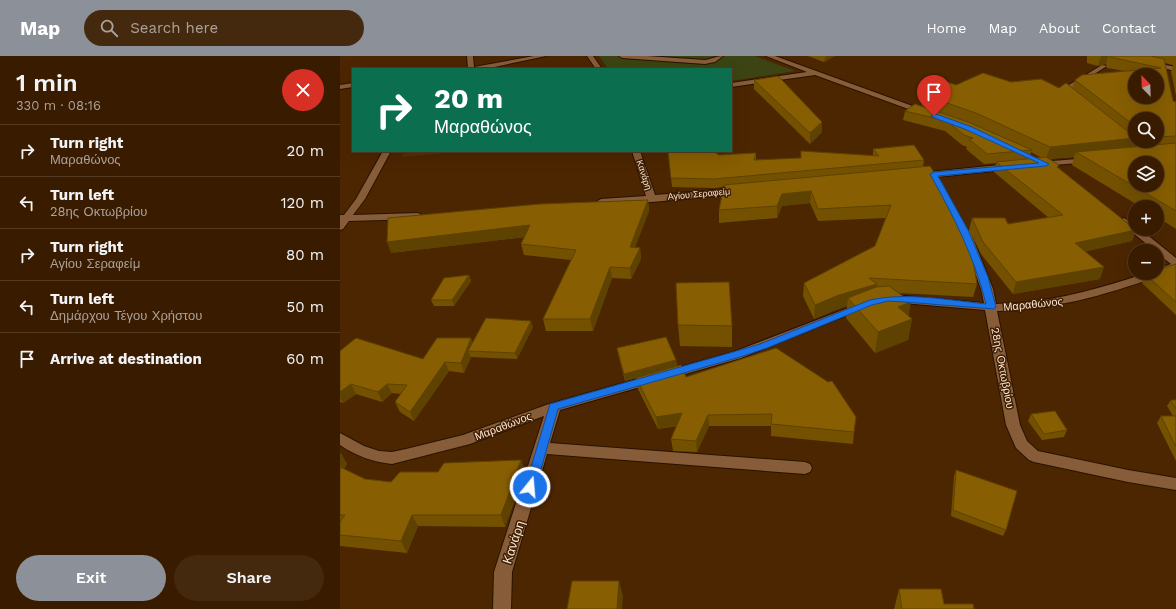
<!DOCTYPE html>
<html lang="en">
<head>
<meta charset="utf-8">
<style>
  :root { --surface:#391c00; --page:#44290f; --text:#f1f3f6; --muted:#aba199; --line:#533a22; --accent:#8c9099 }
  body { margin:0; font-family:"Work Sans",sans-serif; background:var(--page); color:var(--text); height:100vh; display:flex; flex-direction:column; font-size:15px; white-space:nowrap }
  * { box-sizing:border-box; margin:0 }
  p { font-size:13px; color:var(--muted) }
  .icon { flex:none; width:22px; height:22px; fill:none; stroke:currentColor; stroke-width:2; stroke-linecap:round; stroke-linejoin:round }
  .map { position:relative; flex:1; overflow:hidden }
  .sheet { display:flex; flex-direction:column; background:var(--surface); width:340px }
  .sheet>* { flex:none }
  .top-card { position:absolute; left:12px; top:12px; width:380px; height:84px; border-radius:0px; box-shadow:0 4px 16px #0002,0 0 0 1px var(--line); background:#0b6e4f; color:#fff; overflow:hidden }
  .needle { width:26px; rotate:337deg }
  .tools { position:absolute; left:788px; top:12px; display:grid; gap:8px }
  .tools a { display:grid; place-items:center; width:36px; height:36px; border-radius:50%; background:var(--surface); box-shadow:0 4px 16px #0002,0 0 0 1px var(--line); font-size:20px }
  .pin { position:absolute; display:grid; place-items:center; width:34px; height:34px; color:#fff; margin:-41px -17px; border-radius:50% 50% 50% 0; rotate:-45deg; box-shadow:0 0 4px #0007 }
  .pin .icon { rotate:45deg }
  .me { position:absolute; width:44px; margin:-22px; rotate:17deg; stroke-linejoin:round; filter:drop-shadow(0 0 3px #0008) }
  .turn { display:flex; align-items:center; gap:14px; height:84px; padding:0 16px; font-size:18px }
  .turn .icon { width:52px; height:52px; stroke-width:2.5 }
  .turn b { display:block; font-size:28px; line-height:34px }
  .round { display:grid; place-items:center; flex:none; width:42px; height:42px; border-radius:21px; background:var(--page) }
  .head { display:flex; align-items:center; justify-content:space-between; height:68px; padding:0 16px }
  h1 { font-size:24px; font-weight:600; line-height:30px }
  .cta { display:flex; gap:8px; margin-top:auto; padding:8px 16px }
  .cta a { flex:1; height:46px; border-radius:24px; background:var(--accent); color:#fff; font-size:16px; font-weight:600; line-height:46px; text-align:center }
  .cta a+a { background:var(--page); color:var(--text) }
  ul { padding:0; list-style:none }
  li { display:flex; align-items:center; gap:12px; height:52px; padding:0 16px; border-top:1px solid var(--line) }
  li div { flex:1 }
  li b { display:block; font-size:15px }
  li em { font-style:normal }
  header { display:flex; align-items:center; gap:24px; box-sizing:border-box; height:56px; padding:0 20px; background:var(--accent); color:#fff }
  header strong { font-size:19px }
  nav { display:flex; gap:22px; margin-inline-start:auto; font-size:14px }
  .search { width:280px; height:36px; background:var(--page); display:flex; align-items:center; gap:10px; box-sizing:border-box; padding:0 14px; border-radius:22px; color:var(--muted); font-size:15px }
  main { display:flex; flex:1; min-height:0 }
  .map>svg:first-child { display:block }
  .built { fill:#5b2e00 }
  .green { fill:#3b4412 }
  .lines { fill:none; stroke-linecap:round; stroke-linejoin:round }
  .street-casing { stroke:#281302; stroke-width:2 }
  .street { fill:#875c39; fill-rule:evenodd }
  .wall { fill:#745101; fill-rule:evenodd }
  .shaded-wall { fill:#5e4201 }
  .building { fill:#875e01; stroke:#5e4201; fill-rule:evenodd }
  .route { fill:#1a73e8; stroke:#114b97 }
  .labels { text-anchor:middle; stroke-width:3; stroke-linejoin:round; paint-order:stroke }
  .far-street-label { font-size:9px; fill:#fee4d1; stroke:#3d1f03 }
  .street-label { font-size:11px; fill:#fee4d1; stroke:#3d1f03 }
  .near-street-label { font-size:13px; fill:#fee4d1; stroke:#3d1f03 }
</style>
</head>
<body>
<header>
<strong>Map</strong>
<div class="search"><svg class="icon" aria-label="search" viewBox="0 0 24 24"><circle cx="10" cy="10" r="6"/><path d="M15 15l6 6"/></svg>Search here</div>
<nav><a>Home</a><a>Map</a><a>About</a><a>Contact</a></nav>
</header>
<main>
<section class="sheet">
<div class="head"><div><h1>1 min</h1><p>330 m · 08:16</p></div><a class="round" style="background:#d93025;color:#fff"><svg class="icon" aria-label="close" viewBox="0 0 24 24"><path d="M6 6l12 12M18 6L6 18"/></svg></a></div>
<ul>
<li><svg class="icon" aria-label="right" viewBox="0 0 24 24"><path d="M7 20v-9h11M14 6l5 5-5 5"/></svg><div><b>Turn right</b><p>Μαραθώνος</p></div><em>20 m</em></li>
<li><svg class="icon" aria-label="left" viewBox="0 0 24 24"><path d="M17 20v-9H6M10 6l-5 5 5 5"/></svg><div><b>Turn left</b><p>28ης Οκτωβρίου</p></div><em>120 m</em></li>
<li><svg class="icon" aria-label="right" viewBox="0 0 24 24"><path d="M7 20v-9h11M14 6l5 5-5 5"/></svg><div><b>Turn right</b><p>Αγίου Σεραφείμ</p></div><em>80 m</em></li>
<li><svg class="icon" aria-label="left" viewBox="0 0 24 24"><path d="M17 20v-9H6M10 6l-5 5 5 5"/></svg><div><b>Turn left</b><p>Δημάρχου Τέγου Χρήστου</p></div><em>50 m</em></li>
<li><svg class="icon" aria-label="arrive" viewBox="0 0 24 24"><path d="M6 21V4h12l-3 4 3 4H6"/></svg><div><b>Arrive at destination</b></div><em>60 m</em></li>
</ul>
<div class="cta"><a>Exit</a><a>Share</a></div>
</section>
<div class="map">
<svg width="836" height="553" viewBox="0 0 836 553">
  <rect width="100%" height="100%" fill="#4c2600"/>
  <path class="built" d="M66,95H129L62,101Z"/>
  <path class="green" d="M259,0H415L455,15L391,25V13H268Z"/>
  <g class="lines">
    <g class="street-casing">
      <path id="street" d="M127,0H133L134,11L194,0H206L145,13H128Z
        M247,0H253L262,13H256Z
        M279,0H307L365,4C372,3 376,0 383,0L375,6L365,8L282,2Z
        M426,0H435L589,56L585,58H582L475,19L391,31V27L467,16Z
        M810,6L836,11V15L808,9L807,8Z
        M762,9L767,10L729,34V36L734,41L733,42H729L722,36L724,32Z
        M13,27V31L0,33V29Z
        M43,95H51L25,143L13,159L78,157L83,160L78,163L9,165L3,173L0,174V159H4L16,143Z
        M292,95H300L315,139L399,132L403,135L399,138L312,146L258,148L256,146L261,143L306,140Z
        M749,102H752L753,104L752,106L700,110L696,108L700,106Z
        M670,108L673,109L674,111L673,113L578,123L574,120L578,117Z
        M784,162L795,169V173H800L836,202V214C778,235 720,254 657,255L680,369L687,385L698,395L788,414L836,422V434L788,426L694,406L689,404L676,392L666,369L645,254L551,246L547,245L545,243L547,241L565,240L644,247L641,233L620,175L625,172L630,175L653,233L656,248C708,247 757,234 806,217H817V213L831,208L817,197V195H815L781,167L779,165L781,163Z
        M521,247L525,248L527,250L525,252L401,302L220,354L210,387L465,406L470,408L472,412L470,416L465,418L207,398L172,516L171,553H153L154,516L204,360L130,388L52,408C33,406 16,400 0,389V377L24,390L39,395L52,396L66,393L123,379L209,348L393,296Z"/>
    </g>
    <use href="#street" class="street"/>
  </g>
  <path class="wall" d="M468,0H495L484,6Z
    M747,0H836V40L831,15L833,9L825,7L833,45L836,46V173L817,161V151H801L732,109L734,101L709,103L718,112L796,174L792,185L745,195L760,223L673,238L641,198L629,174L632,162L668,168L709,162L654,116L656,107L644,108L626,93L627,91L622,89L605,75L563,64L565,55L582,50L584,39L616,29L671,26L719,32H732L735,24L784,15L767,12L766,8L758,10L747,7ZM795,63H817V85H795ZM796,86L801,90L794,91ZM691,96L702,102L689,103Z
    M414,24L482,76L470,88L414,33Z
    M533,93L584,104L583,111L637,228L633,241L559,237L568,260L572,263L568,284L535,297L506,262L507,250L498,253L474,263L463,240L464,227L535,190L546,162L478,165L470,147L442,150L437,162L379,167V154L384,131L374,132L332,131L328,95L379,99L416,97V104L533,99Z
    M308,144L309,155L295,191L300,192L301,203L291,223L272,222L253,275H206L203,263L231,204L184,199L181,188L185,181L51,197Z
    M836,208V259L802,227L805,218Z
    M129,219L131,225L114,250H94L91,244Z
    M338,269L392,270V291L340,290Z
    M193,271L177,303L131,301L124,317L109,315L74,365L60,356L55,346L61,338L52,337L42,346L16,338L3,347L0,346V295L83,303Z
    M277,292L336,304L337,310L346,321L514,376L513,388L431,380V370H369L357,396L333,395L331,383L337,370L318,373L298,333L296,322L285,325L278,298Z
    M831,344H836V405L817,367L821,360H833L827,350Z
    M691,358L727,374L724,381L702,384L688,365Z
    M0,397L7,408L4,413L25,423L51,426L98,416L181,404L185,416L165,471L78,470L67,497L0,490Z
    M616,414L666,474L663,480L611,460L614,420Z
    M559,533L604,548L634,553H554Z"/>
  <path class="shaded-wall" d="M487,0H495L484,6L485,1Z
    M761,0H768L766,8L758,10Z
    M482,66V76L470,88V77Z
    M795,82V85H796L792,95L736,96L734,101L706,103L710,91Z
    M471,135L470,147L442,150L437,162V150L442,138Z
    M308,144L309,155L291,202L290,191Z
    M190,169L192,180L51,197L47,186Z
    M796,174L792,185L731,199L735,187Z
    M300,192L301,203L291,223L290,212Z
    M270,211L272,222L253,275L250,263Z
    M764,211L760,223L673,238L676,226Z
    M129,219L131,225L114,250L112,244Z
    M537,228L535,242H508L507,250L498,253L474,263L475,249L499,239Z
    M571,246L568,265L572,263L568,284L535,297L538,276L558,251Z
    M191,265L193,271L177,303L175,297Z
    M131,282L135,291L128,295L131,301L124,317L121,307Z
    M336,304L337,310L285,325L284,318Z
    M105,306L109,315L74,365L70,356Z
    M11,328L16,338L3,347L0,342V336Z
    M47,328L52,337L42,346L38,336Z
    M342,357L343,368L318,373L316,361Z
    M368,359L369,370L357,396L356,385Z
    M1,397L7,408L1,419L0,418V398Z
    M181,404L185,416L165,471L161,459Z
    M72,459L78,470L67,497L61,485Z
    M279,525L283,540L282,553H277Z"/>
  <path class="building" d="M770,0H811L824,3L833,45L836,46V80L817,81V63H795V70L735,24L742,19L821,12L770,1ZM795,19H817V41H795Z
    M643,17L671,26L701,23L719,32L726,27L795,81V82L710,91L636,57L584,39L604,25L616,29Z
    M438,20L482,66L470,77L414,24Z
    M575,48L628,66L692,94L647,98L629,83L633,82L624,79L607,65L565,55Z
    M836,87V155L736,96ZM795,107H817V129H795Z
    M574,89L584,104L374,123L331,122L328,95H373L379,99L416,97L414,104L461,102V95L539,100L533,93Z
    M706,101L719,109L717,111L796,174L735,187L764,211L676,226L643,186L632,162H665L668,168L723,159L656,106Z
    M590,110L606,135L630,184L637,228L529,222L537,228L499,239L475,249L464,227L535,190L551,149L478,153L471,135L442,138L437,150L379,154L384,129Z
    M308,144L290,191L300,192L290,212L270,211L250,263H203L236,194L181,188L190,169L47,186L48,162L200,148Z
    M836,208V246L805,218L809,217H817V214Z
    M129,219L112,244H91L104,222Z
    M389,226L392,270L338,269L336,227Z
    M549,230L571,246L558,251L572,263L538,276L508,242L536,231Z
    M146,262L191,265L175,297L128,295Z
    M326,281L336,304L284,318L277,292Z
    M16,282L83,303L97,282H131L121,307L105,306L70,356L55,346L67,329L47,328L38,336L11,328L0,336V295Z
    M436,292L488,326L492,325L516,361L514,376L431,368L432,358L368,359L356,385L331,383L342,357L316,361L296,322L341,309L346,321Z
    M831,344H836V353Z
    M715,355L727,374L704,378L691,358Z
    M821,360H836V391Z
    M181,404L161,459H72L61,485L0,479V466L5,459H0V411L25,423L51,426L60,416H98L104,407Z
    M616,414L677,435L666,474L613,454Z
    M232,525H279L277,553H227Z
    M559,533H601L604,548H633L634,553H562Z"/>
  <path class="route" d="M592,58H596L632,71L709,108L706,110L598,120L628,174L648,221L656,251L654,253L564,246L548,245L532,249L427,292L400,301L218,353L196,431L195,434L190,435L186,434L185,431L210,348L393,296L420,288L530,244C568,236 608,244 646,248C634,200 614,161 590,118L594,116L699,107L627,74L592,61Z"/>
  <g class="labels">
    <g class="far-street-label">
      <text transform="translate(304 119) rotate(72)" y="3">Κανάρη</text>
      <text transform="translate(359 138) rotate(-5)" y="3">Αγίου Σεραφείμ</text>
    </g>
    <g class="street-label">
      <text transform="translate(693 248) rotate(-6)" y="4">Μαραθώνος</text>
      <text transform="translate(663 312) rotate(79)" y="4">28ης Οκτωβρίου</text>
      <text transform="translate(163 370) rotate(-21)" y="4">Μαραθώνος</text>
    </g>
    <g class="near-street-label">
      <text transform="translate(173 486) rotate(-72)" y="5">Κανάρη</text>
    </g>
  </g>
</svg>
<div class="tools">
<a><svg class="needle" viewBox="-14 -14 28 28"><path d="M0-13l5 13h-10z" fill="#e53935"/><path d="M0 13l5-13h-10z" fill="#aba199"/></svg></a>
<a><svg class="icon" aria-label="search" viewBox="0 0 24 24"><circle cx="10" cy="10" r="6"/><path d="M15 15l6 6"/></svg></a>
<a><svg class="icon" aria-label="layers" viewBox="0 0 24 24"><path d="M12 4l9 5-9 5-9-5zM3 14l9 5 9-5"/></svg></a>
<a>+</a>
<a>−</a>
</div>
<div class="pin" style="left:594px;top:60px;background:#d93025"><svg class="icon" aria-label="arrive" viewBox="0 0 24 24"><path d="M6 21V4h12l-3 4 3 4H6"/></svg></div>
<svg class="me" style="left:190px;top:431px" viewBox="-20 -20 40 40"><circle r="17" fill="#1a73e8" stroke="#fff" stroke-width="3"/><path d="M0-11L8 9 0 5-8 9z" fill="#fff"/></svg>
<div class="top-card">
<div class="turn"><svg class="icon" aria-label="right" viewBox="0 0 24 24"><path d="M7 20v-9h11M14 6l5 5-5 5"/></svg><div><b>20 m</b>Μαραθώνος</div></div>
</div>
</div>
</main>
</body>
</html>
